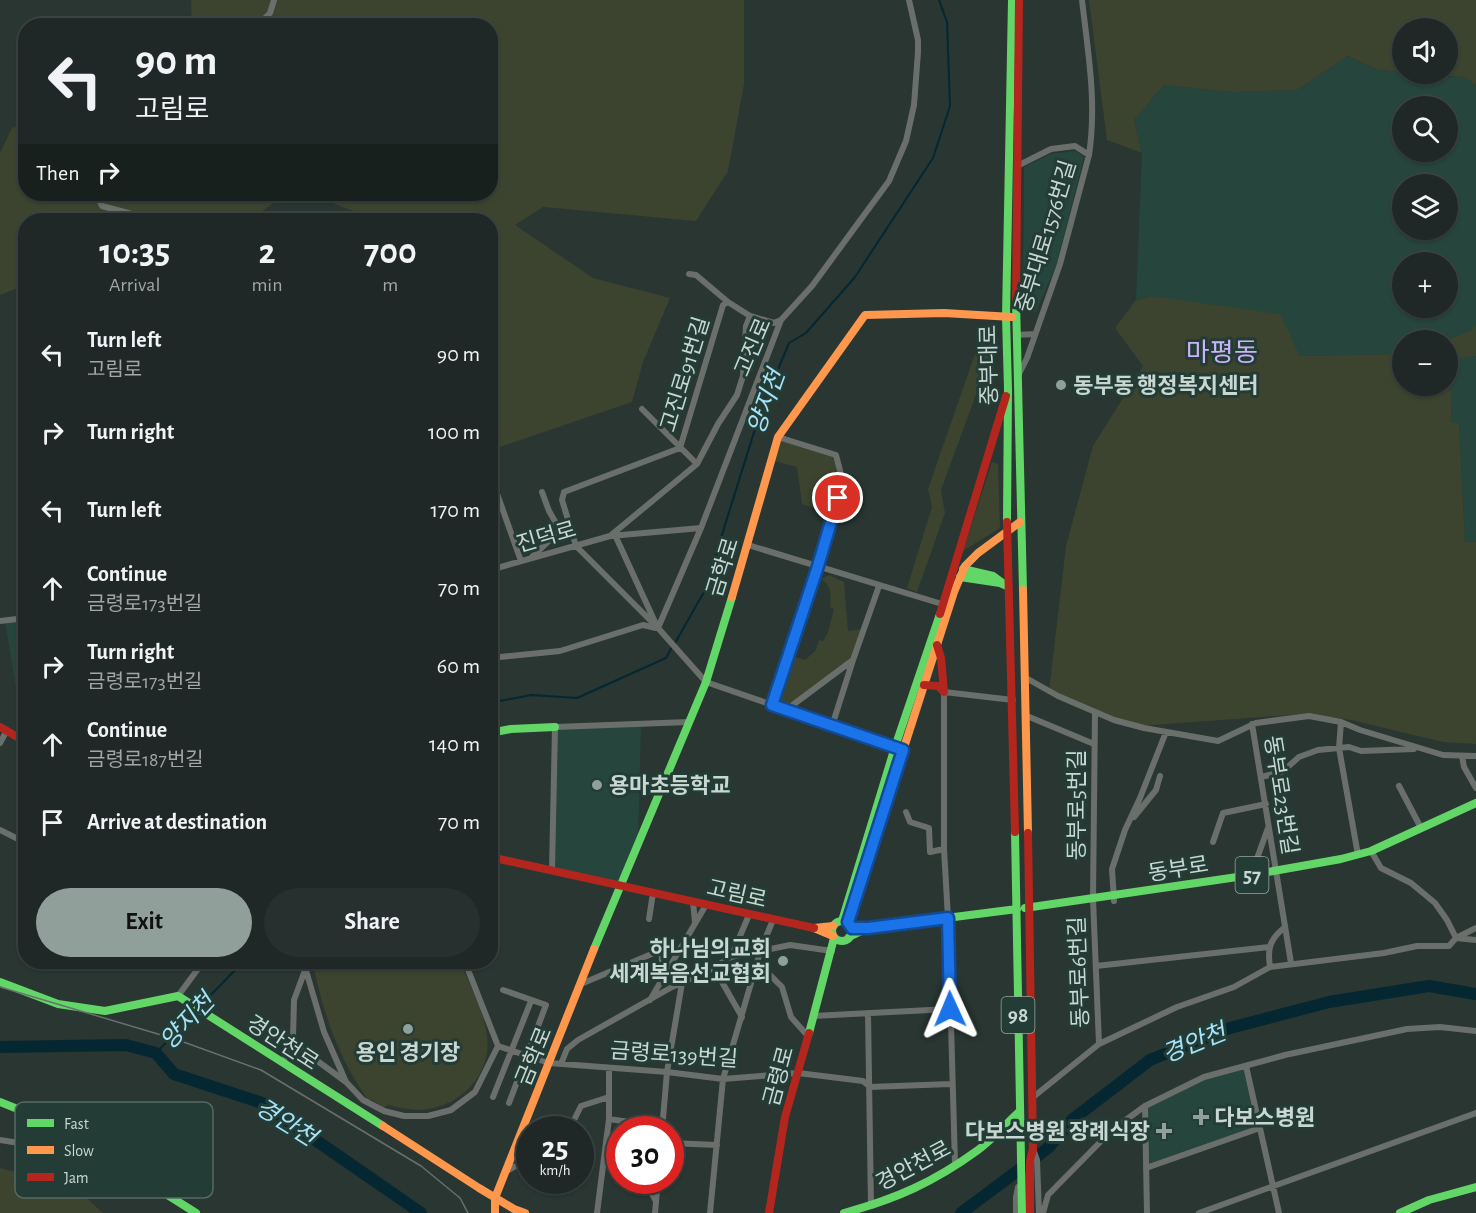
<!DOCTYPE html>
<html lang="en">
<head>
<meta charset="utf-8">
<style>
  :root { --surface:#1f2826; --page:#27302e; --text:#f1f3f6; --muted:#a1a6a7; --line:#3c4443; --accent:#919f9a }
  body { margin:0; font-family:"Alegreya Sans","Noto Sans KR",sans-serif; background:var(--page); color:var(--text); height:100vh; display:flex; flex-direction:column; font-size:22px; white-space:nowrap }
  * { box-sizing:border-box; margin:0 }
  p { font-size:20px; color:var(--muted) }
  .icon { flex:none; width:33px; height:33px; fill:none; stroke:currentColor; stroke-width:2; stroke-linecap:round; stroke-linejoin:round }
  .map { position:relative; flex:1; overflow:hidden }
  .drawer { position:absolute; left:18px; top:213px; width:480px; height:756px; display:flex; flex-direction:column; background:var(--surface); border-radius:24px; box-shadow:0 2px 4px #0004,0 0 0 2px var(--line) }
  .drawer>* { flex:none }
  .guide { position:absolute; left:18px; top:18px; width:480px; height:183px; border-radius:24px; box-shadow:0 2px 4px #0004,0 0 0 2px var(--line); background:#1f2826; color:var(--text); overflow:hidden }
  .buttons { position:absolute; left:1392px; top:18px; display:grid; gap:12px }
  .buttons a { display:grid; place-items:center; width:66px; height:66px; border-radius:50%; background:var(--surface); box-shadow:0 2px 4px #0004,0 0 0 2px var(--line); font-size:30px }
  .speed { position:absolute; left:516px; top:1116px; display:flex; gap:12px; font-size:30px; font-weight:700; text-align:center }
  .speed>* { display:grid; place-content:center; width:78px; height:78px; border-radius:50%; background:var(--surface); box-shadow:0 2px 4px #0004,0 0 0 2px var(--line); line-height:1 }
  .speed small { font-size:15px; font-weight:400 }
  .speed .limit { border:9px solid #d22; background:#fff; color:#111 }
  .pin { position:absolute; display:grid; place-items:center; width:51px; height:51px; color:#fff; margin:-26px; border:3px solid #fff; border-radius:50%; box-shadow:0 2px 6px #0007 }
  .me { position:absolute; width:66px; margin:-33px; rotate:359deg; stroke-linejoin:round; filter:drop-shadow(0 0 4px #0008) }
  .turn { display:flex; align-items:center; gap:21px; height:126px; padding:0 18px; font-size:27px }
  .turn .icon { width:78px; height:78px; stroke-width:2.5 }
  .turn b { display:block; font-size:42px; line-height:51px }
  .then { display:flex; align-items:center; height:57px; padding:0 18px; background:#0003; gap:12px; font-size:22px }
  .eta { display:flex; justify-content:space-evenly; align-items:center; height:102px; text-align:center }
  .eta b { font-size:36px; font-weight:600; line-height:42px }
  .action { display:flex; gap:12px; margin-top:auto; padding:12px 18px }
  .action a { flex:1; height:69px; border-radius:36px; background:var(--accent); color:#111; font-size:24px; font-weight:600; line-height:69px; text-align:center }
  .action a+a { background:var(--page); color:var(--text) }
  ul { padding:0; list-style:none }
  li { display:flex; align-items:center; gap:18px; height:78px; padding:0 18px }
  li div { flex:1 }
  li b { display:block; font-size:22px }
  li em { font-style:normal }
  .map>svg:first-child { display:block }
  .built { fill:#26453c; fill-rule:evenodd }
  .green { fill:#3c442f }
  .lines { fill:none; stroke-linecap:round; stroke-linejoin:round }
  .stream { stroke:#052731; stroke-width:2 }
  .river { stroke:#052731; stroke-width:12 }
  .street { stroke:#6a6f6c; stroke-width:6 }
  .fast { stroke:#63d668; stroke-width:8 }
  .slow { stroke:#ff974d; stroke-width:8 }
  .jam { stroke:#b3261e; stroke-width:8 }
  .tram { stroke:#69706e; stroke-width:1.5 }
  .route-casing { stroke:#114b97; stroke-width:15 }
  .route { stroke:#1a73e8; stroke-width:10 }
  .poi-dot { fill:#919f9a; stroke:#233c35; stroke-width:2 }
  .labels { text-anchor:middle; stroke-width:6; stroke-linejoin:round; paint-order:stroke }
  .shield { fill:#233c35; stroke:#97a8a3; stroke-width:1.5 }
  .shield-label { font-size:21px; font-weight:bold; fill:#c9d7d2 }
  .street-label { font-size:22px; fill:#c9d7d2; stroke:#233c35 }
  .poi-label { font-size:22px; font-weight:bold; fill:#c9d7d2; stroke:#233c35; text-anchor:start }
  .water-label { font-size:24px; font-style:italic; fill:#a6e3fa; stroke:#233c35 }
  .quarter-label { font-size:26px; fill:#c9b3f9; stroke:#233c35 }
  .key { fill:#233c35; stroke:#556a64; stroke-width:1.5 }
  .key-label { font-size:16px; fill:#c9d7d2 }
</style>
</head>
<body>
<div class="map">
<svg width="1476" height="1213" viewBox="0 0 1476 1213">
  <rect width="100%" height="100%" fill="#293632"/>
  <path class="built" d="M1348,56L1378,70L1402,72V74L1465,77L1476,86V324L1472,330L1446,340H1402V354L1300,356L1151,296L1136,300L1142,153L1134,120L1164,85L1233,92L1297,90ZM1402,106H1448V152H1402ZM1402,184H1448V230H1402ZM1402,262H1448V308H1402Z
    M1075,151L1084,157L1057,263L1036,312L1023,311L1024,167L1051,154Z
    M1476,356V542H1465L1459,423L1451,422L1452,391L1448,385V360Z
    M25,618L26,730L23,731L5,621Z
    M641,725L638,843L620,885L552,870L555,727Z
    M1246,1066L1260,1128L1146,1168L1145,1106L1204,1077Z"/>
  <path class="green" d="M191,0H744V84L728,171L696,221L543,207L515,225L593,278L670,298L643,362L632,402L491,450L490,220H377L309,194H490V26L192,25Z
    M1089,0H1476V86L1465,77L1423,74H1448V28H1402V72L1378,70L1348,56L1297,90L1233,92L1164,85L1134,120L1142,153L1107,140Z
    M25,125L26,194H286L254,217V220H26L25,285L0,295V153L12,128Z
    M1151,296L1280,314L1300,356L1402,354V386L1448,385L1452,391L1451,422L1459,423L1465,542H1476V744L1443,742L1351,720L1304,714L1139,726L1095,712L1049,692L1066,546L1093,446L1143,366L1115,328L1136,300Z
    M1476,324V356L1448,360L1446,340L1472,330Z
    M984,328L989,331L996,340L941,490L945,513L917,592L907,588L932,507L928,489Z
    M778,437L836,455L843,482L834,514L802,504L797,467L771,460Z
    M992,462L998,464L1000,528L963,551Z
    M829,575L844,582L848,631L864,629L853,660L786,710L772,705L789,655L805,660L816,650L819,640L823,641L828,632L834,609L830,607C831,595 832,586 821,579Z
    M313,962H460C470,985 484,1011 487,1036C492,1076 459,1108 420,1110C409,1110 398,1107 388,1105L384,1108L372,1100L369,1101C339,1060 322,1012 313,962Z
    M0,1168L74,1187L103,1213H0Z"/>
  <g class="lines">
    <path class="stream" d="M675,643L704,592L761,410L789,343L806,333L855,277L933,158L950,106L947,22L939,0
      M490,703L531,695L577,698L666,658L672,647
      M199,1007L243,962
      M156,1053L195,1012"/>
    <path class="river" d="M0,1047L126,1045L156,1053L174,1074L262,1103L421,1213
      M961,1213L1048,1148L1073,1119L1150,1060L1230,1028L1329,1002L1429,986L1476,994"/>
    <path class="street" d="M1082,0C1088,53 1097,102 1089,155
      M244,26H248
      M257,26L270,13L274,0
      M1017,166L1051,149L1075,146L1089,155L1060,264L1027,358L1019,374
      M96,194L102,206L154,220
      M689,274L696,275L728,302
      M750,316L728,302L723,305L680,448L564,492L562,500L576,546L658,628L706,682L903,750
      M1016,335L1034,334
      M642,409L697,464
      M490,474L521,561
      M542,492L549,511L560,530
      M615,535L655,622
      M610,536L697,464L718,424L737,395L743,376L746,326L750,316L774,323L781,320
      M748,545L942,604
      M531,558L560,530L573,534
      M492,569L496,657
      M490,570L610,536L701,528
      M0,621L26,618
      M658,628L701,528L781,320L812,286L889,181L906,141L914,105L918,52V40L909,0
      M490,658L560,651L643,625L656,628
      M853,660L879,586
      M1026,678L1058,696L1114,720L1144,728L1218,741L1256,723L1309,716L1341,722L1360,730L1443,755L1476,756
      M772,705L818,566L843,482L836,455L778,437
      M786,710L853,660L832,726
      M1095,712L1093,899L1099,1044
      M1027,716L1094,744
      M1341,722L1339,748L1358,855
      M1252,724L1291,963
      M0,743L6,732
      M1462,756L1464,767L1476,788
      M1261,777L1282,772L1299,757L1318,750L1349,747L1361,751L1414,749
      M1399,786L1421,828
      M906,812L910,822L929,828L930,852L944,849
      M1134,817L1156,790L1160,776
      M0,830L26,843
      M1213,842L1223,813L1266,804
      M1371,851L1381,868L1411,883L1435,903L1447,920L1456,938L1476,928
      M552,870L555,727L689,722
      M1251,875L1268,828
      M1114,901L1112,869L1125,830L1140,798L1166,732
      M693,902L695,922
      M649,919L653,893
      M731,957L790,945L832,951
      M758,963L782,987L791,1017L807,1035
      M1096,966L1269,947
      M305,967L324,1032L346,1082
      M1270,967C1267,948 1270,939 1285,927
      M714,968L742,1017L741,1019
      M581,984L661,950L662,961
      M503,990L546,1005L509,1103
      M178,996L203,962
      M650,1000L706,905
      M868,1013L871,1206
      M813,1016L949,1009
      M293,1038L294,1000L308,962
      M498,1046L549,1063L667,1072L723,1079L798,1073L863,1081L870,1087L951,1084
      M283,1063L293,1038L297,1046L346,1082L363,1100L384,1111L404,1116H428L451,1110L475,1092L498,1046L465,962
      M561,1064L567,1049L578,1040L672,987L708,971L731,957L749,915
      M1246,1066L1279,1213
      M609,1068V1097
      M493,1097L531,1001
      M1032,1098L1099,1044L1177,1007L1234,987L1270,967L1384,953L1417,946H1449L1456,938L1476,940
      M1145,1106L1147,1213
      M569,1130L581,1106L609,1097V1119L663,1127
      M662,1130L667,1072L682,983
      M0,1140L106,1157
      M670,1143L717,1145
      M25,1144C36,1137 43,1126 32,1116
      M1033,1149L1037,1160L1039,1213
      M955,1164L948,918L944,849V692L1013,700
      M1146,1168L1260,1128
      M507,1171L530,1158
      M644,1180L656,1201
      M597,1213L609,1119
      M655,1213L658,1180
      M710,1213L723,1079L761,949L773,920
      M1016,1213V1197L1018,1187
      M1043,1213L1048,1195L1112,1130L1145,1106L1204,1077L1285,1055L1407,1029L1440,1027L1476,1031
      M1199,1213L1476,1113"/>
    <path class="fast" d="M1016,301L1023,590
      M1007,522L1008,389L1006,317L1012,0
      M963,569L993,576L1008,587
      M960,577L1000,583L1007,586
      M490,733L511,729L555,727
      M1015,832L1022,1213
      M1025,908L1251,875L1341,859L1371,851L1476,803
      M832 931a10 10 0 1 1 20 0a10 10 0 1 1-20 0Z
      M842,921L895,747L940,614
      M868,928L1017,909
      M849,937L868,928H852
      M594,949L706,682L732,597
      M0,982L58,1004L105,1011L178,996L383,1126
      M809,1033L834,938
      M0,1102L55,1124L196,1213
      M844,1213C896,1199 934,1182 978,1150C993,1139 1006,1124 1019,1112
      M1400,1213L1429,1200L1476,1187"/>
    <path class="slow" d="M1023,590L1028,833
      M732,597L778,437L865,315L944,313L1012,317
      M848,922L954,592L965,566L978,553L1020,522
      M833,926L814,928L833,936
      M383,1126L479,1188L514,1209L525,1213
      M495,1213V1198L594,949"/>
    <path class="jam" d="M1016,301L1019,0
      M1007,522L1015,832
      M940,614L1006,396
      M924,685L938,686L944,692L941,658L937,645
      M0,727L26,742
      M1028,833L1033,1149L1030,1160V1213
      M490,857L814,928
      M769,1213L785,1117L809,1033"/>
    <path class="tram" d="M0,987L178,1040L261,1070L421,1166L460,1198L468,1213"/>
  </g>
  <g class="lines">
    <g class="route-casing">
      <path id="route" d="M838,498L818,566L772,705L903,750L848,922L852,928H868L948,918L950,1009"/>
    </g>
    <use href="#route" class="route"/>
  </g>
  <g class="poi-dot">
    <circle cx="1061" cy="385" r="6"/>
    <circle cx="597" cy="785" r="6"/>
    <circle cx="783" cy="961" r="6"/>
    <circle cx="408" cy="1029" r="6"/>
    <path d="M1198 1108h6v6h6v6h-6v6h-6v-6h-6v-6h6z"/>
    <path d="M1161 1122h6v6h6v6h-6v6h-6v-6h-6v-6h6z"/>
  </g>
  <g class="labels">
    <g class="shield">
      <rect x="1235.5" y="857" width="33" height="36" rx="4.5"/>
      <rect x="1001.5" y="997" width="33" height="36" rx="4.5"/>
    </g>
    <g class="shield-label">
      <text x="1252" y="882">57</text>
      <text x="1018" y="1022">98</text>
    </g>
    <g class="street-label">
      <text transform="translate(1045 236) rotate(-73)" y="8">중부대로1576번길</text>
      <text transform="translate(752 347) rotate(-67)" y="8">고진로</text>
      <text transform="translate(988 365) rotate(-91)" y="8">중부대로</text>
      <text transform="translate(684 374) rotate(-73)" y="8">고진로91번길</text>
      <text transform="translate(546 536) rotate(-16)" y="8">진덕로</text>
      <text transform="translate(722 567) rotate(-73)" y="8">금학로</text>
      <text transform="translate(1282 795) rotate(81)" y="8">동부로23번길</text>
      <text transform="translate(1076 805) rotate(-90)" y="8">동부로5번길</text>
      <text transform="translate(1178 868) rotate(-9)" y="8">동부로</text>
      <text transform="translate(737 893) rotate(13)" y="8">고림로</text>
      <text transform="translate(1078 972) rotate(-92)" y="8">동부로6번길</text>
      <text transform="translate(283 1042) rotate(33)" y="8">경안천로</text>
      <text transform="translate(674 1054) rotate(4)" y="8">금령로139번길</text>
      <text transform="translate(533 1056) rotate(-68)" y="8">금학로</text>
      <text transform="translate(778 1076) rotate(-75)" y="8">금령로</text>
      <text transform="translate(913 1165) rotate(-28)" y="8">경안천로</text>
    </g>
    <g class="poi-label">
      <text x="1073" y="393">동부동 행정복지센터</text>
      <text x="609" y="793">용마초등학교</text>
      <text x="771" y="956" text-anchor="end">하나님의교회<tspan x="771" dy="25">세계복음선교협회</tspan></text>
      <text x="408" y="1060" text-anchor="middle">용인 경기장</text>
      <text x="1214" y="1125">다보스병원</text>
      <text x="1150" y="1139" text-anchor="end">다보스병원 장례식장</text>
    </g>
    <g class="water-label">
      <text transform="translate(766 402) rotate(-70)" y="8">양지천</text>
      <text transform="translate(187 1021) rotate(-47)" y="8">양지천</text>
      <text transform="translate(1194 1043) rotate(-22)" y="8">경안천</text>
      <text transform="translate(286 1122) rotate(32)" y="8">경안천</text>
    </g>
    <g class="quarter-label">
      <text x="1222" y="361">마평동</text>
    </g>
  </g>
  <rect x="15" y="1102" width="198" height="96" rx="9" class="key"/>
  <rect x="27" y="1119" width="27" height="8" fill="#63d668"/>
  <rect x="27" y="1146" width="27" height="8" fill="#ff974d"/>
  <rect x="27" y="1173" width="27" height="8" fill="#b3261e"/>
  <g class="key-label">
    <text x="64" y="1129">Fast</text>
    <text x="64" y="1156">Slow</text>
    <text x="64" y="1183">Jam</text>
  </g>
</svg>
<div class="buttons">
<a><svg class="icon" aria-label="sound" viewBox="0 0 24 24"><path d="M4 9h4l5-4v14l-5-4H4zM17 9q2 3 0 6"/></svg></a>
<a><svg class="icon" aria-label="search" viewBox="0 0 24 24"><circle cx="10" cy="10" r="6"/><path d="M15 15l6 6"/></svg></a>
<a><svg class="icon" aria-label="layers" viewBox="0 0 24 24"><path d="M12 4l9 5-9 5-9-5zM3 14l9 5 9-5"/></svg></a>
<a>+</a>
<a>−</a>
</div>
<div class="speed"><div>25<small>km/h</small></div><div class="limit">30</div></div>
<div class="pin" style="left:838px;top:498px;background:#d93025"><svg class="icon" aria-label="arrive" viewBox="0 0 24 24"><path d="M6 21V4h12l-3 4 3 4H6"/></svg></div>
<svg class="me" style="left:950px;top:1009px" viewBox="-20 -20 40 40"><path d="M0-17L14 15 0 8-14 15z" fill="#1a73e8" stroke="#fff" stroke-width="4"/></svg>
<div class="guide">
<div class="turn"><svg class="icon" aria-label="left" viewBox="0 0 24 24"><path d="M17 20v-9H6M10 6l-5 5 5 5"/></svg><div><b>90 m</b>고림로</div></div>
<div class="then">Then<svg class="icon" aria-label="right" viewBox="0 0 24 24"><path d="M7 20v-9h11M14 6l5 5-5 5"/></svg></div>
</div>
<section class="drawer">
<div class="eta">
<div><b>10:35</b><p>Arrival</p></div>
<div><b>2</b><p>min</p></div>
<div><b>700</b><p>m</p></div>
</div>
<ul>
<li><svg class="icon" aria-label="left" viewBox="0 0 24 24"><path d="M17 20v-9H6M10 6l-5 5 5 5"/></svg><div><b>Turn left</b><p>고림로</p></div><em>90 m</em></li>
<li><svg class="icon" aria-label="right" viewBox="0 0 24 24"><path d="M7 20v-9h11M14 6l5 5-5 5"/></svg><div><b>Turn right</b></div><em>100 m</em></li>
<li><svg class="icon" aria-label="left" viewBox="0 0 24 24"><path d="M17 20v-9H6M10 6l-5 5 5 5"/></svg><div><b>Turn left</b></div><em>170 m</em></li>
<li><svg class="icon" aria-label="ahead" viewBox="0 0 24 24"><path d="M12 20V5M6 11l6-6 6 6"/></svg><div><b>Continue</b><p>금령로173번길</p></div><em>70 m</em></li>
<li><svg class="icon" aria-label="right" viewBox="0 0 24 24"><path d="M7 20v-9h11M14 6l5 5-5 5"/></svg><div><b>Turn right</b><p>금령로173번길</p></div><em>60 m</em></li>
<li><svg class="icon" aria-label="ahead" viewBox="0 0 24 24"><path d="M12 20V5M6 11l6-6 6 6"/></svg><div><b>Continue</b><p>금령로187번길</p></div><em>140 m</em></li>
<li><svg class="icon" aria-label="arrive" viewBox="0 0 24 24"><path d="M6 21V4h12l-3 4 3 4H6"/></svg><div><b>Arrive at destination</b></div><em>70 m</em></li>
</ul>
<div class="action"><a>Exit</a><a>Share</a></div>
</section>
</div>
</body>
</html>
